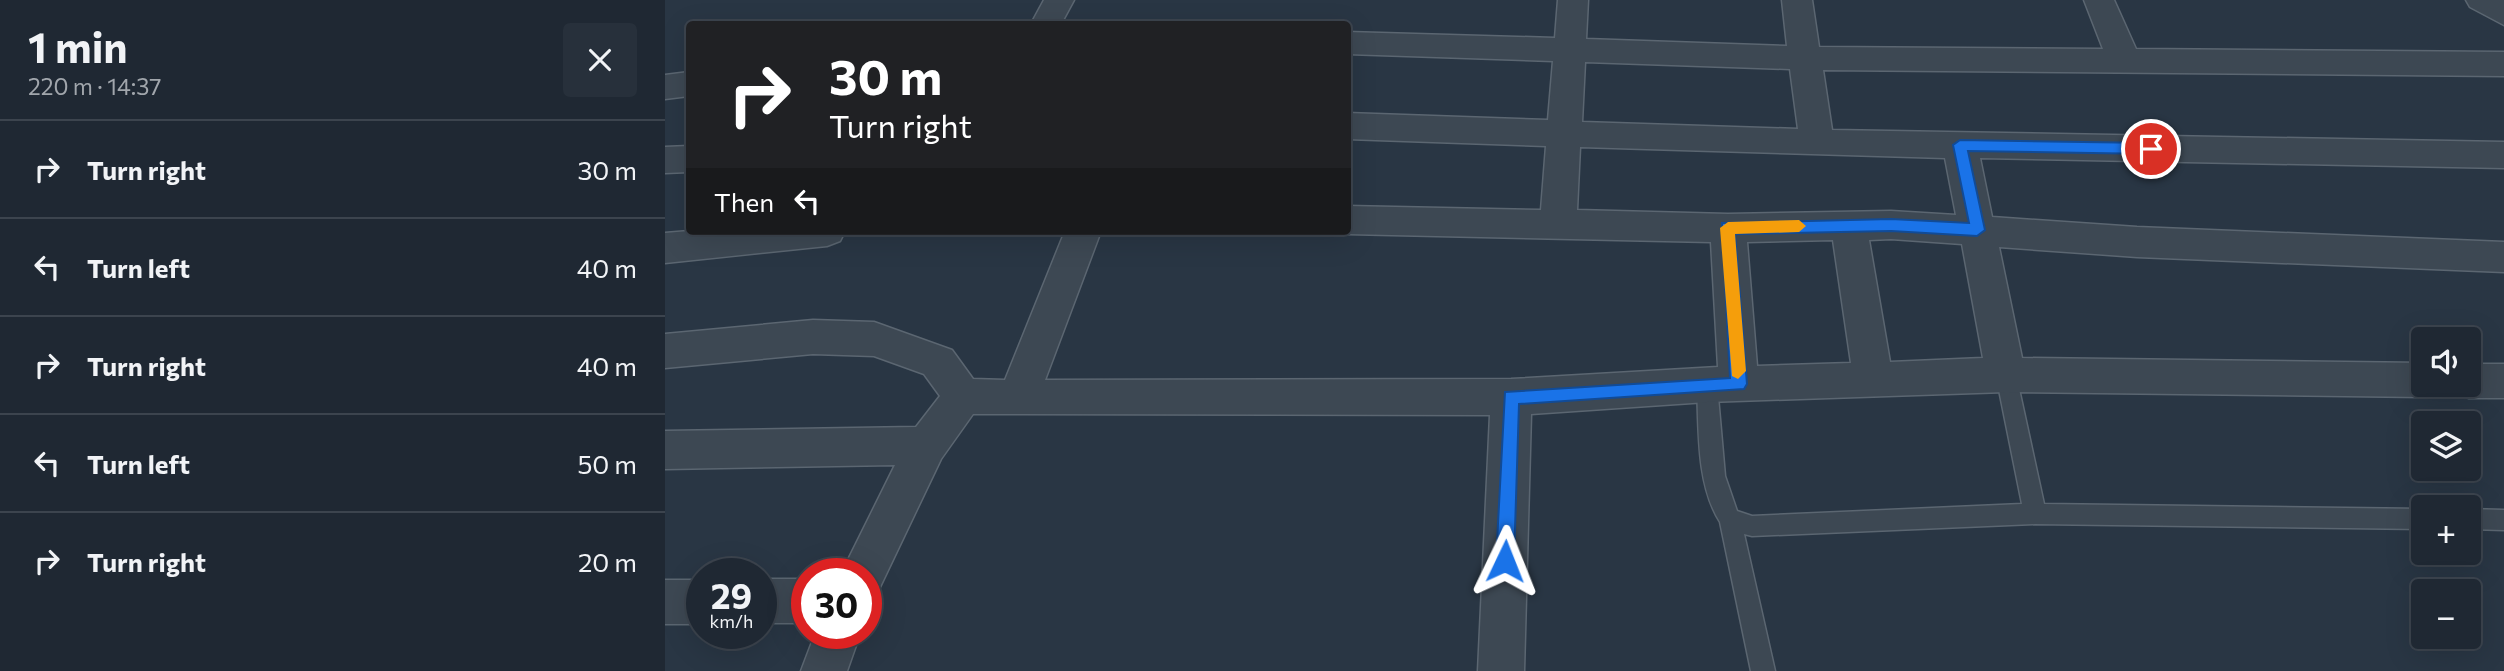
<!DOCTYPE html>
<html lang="en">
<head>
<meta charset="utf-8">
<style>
  :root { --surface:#1f2833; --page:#27303b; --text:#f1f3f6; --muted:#a1a6ac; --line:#3c444e }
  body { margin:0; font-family:Commissioner,sans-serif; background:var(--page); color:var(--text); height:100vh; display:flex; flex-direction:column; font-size:26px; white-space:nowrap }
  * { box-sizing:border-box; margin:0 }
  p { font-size:23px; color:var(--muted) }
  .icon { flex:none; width:38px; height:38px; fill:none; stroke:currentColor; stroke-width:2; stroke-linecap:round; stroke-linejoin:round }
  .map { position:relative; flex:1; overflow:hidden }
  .sheet { display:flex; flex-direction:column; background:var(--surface); width:665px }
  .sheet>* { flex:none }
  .hud { position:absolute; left:21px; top:21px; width:665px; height:214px; border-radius:7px; box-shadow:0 7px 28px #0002,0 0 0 2px var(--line); background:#202124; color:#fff; overflow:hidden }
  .buttons { position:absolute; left:1746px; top:327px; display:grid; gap:14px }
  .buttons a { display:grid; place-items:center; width:70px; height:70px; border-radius:7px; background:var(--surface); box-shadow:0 7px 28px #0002,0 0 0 2px var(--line); font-size:35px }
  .speed { position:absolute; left:21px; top:558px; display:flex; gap:14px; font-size:35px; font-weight:700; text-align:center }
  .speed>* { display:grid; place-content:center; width:91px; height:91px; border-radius:50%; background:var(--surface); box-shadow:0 7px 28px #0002,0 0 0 2px var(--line); line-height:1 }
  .speed small { font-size:18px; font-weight:400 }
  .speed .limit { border:10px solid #d22; background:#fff; color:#111 }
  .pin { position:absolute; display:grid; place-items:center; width:60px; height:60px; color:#fff; margin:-30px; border:4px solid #fff; border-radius:50%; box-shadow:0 2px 7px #0007 }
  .me { position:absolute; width:77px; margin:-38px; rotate:2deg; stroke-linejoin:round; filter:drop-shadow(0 0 5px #0008) }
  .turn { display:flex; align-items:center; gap:24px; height:147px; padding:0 28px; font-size:32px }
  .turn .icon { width:91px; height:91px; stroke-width:2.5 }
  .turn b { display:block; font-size:49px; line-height:60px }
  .then { display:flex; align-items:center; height:66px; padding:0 28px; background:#0003; gap:14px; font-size:26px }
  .round { display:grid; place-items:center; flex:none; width:74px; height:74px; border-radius:7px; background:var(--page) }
  .headline { display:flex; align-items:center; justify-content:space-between; height:119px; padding:0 28px }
  h1 { font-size:42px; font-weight:700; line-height:52px }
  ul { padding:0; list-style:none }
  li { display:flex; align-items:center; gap:21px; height:98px; padding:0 28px; border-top:2px solid var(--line) }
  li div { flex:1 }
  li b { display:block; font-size:26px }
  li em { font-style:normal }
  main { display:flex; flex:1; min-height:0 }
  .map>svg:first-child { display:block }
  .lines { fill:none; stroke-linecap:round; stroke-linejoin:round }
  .service-casing { stroke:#5b6671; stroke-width:3 }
  .minor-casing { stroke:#5b6671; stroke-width:3 }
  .service { fill:#3d4853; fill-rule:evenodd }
  .minor { fill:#3d4853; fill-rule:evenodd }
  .route { fill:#1a73e8; stroke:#114b97; stroke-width:2 }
  .slow { fill:#f59e0b }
</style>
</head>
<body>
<main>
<section class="sheet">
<div class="headline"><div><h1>1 min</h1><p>220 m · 14:37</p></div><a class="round"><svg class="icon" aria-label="close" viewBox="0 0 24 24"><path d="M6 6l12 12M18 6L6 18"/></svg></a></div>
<ul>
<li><svg class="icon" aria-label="right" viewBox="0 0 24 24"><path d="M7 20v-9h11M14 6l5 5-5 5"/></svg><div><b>Turn right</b></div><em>30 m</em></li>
<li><svg class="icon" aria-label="left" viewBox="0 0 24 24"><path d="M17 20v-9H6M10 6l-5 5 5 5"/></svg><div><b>Turn left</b></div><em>40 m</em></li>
<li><svg class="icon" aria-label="right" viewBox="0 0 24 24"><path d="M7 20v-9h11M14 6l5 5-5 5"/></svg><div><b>Turn right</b></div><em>40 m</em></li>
<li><svg class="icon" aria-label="left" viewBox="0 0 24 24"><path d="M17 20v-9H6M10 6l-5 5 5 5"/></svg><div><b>Turn left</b></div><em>50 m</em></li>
<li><svg class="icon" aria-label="right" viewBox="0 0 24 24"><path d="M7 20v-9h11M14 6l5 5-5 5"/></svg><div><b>Turn right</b></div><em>20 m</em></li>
</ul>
</section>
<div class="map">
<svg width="1839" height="671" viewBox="0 0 1839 671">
  <rect width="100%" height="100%" fill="#293644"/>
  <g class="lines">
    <g class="service-casing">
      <path id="service" d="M1341,366L1348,369L1351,375L1379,504L1759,509V529L1370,524L1087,536L1079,534L1110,671H1086L1055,522C1031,484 1034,429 1032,385L1035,379L1042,376L1049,379L1052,385L1060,476L1072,511L1087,516L1357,504L1331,375L1334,369Z
        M1804,509L1839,510V530L1804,529Z"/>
    </g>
    <g class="minor-casing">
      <path id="minor" d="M379,0H409L396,24H366Z
        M893,0H923L921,39L1122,46L1117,0H1147L1154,47L1438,49L1419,0H1449L1471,49L1839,52V76L1158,70L1167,130L1839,142V168L1315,158L1327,217L1472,227L1839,242V272L1472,257L1334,247L1357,358L1759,363V385H1776L1773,392L1759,397L1341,392L1042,402L866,414L859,671H813L825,415L308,414L276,459L214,589L201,594V574H176L230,465L0,469V431L251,427L275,396L259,374L209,356L148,354L0,368V334L148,320L209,322L287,350L308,379L340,380L400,231H436L380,380L846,379L1053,367L1046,242L682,234L672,231H682V206L876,210L881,146L682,139V113L883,120L888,61L682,54V32L890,38ZM920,62L1125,69L1133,129L917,122ZM915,147L1280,158L1291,215L1226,211L1063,214L912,210ZM1226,239L1297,244L1318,358L1225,362L1204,240ZM1168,240L1186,363L1092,366L1082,242Z
        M1801,0H1839V25L1805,7Z
        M24,72V96L0,99V75Z
        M24,146V172L0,173V147Z
        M24,231H180L175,241L162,246L0,263V233Z
        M1804,364H1839V398H1804L1790,393L1786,385H1804Z
        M96,579H142V623H96Z
        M0,580H37V624H0Z
        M150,634H195L182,671H136Z"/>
    </g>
    <use href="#service" class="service"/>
    <use href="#minor" class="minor"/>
  </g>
  <path class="route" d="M1295,140L1486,143L1493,149L1486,154L1303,151L1320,230L1312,236L1226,231L1070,234L1082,384L1079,389L854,404L849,561L846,568L840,570L833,568L831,561L840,392L1065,378L1057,223L1226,219L1304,223L1288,145Z"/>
  <path class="slow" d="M1134,220L1141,226L1134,232L1070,234L1081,371L1073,379L1067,376L1055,228L1063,222Z"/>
</svg>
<div class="buttons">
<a><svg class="icon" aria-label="sound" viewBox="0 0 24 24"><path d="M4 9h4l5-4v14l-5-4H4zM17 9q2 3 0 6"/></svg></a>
<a><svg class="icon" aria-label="layers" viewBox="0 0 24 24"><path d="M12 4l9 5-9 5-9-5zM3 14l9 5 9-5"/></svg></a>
<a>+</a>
<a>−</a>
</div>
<div class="speed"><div>29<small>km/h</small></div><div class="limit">30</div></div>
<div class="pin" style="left:1486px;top:149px;background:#d93025"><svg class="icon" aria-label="arrive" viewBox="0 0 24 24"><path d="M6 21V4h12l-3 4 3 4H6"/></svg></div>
<svg class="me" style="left:840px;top:561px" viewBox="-20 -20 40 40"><path d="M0-17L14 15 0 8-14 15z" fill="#1a73e8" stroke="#fff" stroke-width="4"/></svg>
<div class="hud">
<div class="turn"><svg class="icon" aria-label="right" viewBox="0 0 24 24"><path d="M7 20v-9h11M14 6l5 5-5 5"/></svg><div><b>30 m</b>Turn right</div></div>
<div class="then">Then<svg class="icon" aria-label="left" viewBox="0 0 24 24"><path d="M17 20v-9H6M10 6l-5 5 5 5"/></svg></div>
</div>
</div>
</main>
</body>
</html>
